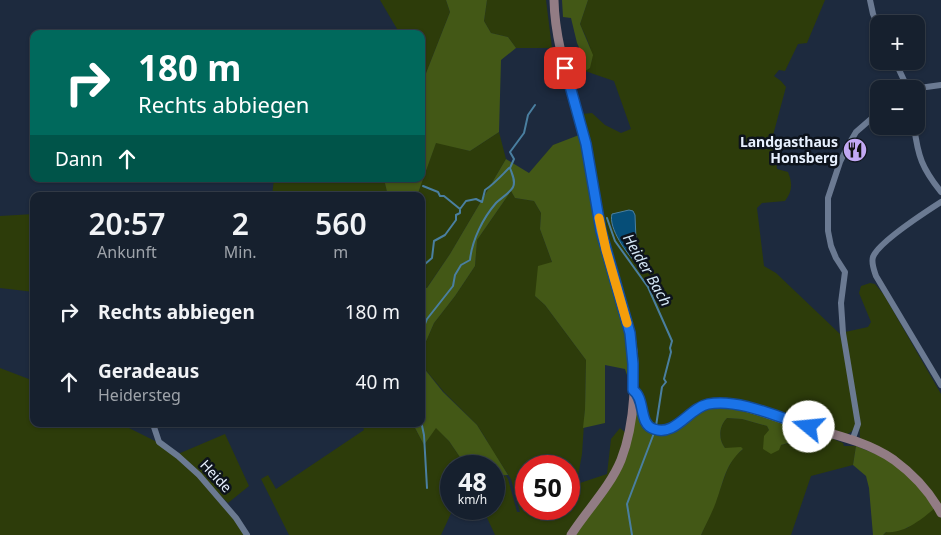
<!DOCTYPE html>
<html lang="de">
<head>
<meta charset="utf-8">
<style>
  :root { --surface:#16202e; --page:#1f2836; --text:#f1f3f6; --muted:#9ea3aa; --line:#353e4a }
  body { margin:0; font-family:"Noto Sans",sans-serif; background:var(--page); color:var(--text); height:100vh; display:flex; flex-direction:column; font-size:19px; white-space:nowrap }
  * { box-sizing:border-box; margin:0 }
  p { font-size:16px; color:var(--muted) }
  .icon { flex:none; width:28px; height:28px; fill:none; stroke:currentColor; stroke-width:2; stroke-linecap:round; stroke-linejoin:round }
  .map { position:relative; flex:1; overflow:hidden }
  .sheet { position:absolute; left:30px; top:192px; width:395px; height:235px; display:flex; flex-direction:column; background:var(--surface); border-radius:10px; box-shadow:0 1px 4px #0004,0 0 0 1px var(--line) }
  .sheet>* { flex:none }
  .hud { position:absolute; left:30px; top:30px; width:395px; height:152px; border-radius:10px; box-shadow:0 1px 4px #0004,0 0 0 1px var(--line); background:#00695c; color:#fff; overflow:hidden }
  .fabs { position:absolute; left:870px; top:15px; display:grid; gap:10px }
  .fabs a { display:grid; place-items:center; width:55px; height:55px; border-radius:10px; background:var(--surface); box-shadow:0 1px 4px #0004,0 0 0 1px var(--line); font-size:25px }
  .speed { position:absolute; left:440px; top:455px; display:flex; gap:10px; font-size:25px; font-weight:700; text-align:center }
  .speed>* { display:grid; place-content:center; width:65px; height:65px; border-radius:50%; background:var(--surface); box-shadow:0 1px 4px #0004,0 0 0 1px var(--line); line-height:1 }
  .speed small { font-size:12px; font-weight:400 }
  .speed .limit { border:8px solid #d22; background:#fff; color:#111 }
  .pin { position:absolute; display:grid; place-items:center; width:42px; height:42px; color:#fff; margin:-21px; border-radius:10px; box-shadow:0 2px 8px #0006 }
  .me { position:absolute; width:55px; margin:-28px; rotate:287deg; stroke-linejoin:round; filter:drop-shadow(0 0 4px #0008) }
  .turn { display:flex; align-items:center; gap:18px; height:105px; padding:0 25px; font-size:22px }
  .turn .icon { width:65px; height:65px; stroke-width:2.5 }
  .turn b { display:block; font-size:35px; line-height:42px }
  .then { display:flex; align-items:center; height:48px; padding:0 25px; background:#0003; gap:10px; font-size:19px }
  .eta { display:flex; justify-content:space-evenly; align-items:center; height:85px; text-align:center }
  .eta b { font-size:30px; font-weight:600; line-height:35px }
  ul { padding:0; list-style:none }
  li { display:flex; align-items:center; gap:15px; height:70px; padding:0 25px }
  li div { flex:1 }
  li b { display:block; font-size:19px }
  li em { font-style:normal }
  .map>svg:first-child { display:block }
  .green { fill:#2d3c0a; fill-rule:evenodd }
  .forest { fill:#435816 }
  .water { fill:#064e78; stroke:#4a7fa0 }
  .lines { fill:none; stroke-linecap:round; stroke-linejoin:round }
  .stream { stroke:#4a7fa0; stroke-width:2 }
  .street { stroke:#6b7a92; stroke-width:6 }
  .secondary { stroke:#927c84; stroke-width:9 }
  .route-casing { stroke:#114b97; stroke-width:12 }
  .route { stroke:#1a73e8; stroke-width:9 }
  .slow { stroke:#f59e0b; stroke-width:9 }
  .labels { text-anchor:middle; stroke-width:5; stroke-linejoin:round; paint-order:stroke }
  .poi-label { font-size:14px; font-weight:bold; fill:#e8f1ff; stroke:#0d131c; text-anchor:end }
  .street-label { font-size:14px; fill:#e8f1ff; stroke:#0d131c }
  .water-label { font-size:15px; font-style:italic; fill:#d3e6f5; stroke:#0d131c }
</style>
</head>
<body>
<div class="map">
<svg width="941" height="535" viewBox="0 0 941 535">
  <rect width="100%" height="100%" fill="#1d2a3e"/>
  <path class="green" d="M380,0H446L450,12L421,86V34H400Z
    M487,0H546L552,48H516L508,37L491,33L484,21Z
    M588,0H825L807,43L798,44L785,71L779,70L774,76L781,81L786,87L772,139L775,145L777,169L788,172C793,184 792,192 785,201L762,203L757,208L764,266L776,273L840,334L857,422C854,431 850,434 842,436L752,408L670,427H652L640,392L635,346L602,225L582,114L592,113L605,125L621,133L631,129L614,81L585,71C600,60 586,38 580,24ZM635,215L636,263L620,243L611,224Z
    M499,132L506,159L450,254L426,289L421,287V196H417L436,142L470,151Z
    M274,179H384L388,196H272Z
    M511,191L515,198L534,201L541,213L540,229L552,262L535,296L545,305L586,360L585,409L582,454L577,482L580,483L607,474L611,439L620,428L627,434L622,457L570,535H495L483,509H494V480L502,476H506L508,479L517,512H520L511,479L490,447L486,439L477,425L444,392L424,368L421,359V353L434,323L455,296L475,266L477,240ZM526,466H569V509H526Z
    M34,214V292L0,288V216Z
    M870,283L875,284L884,295L941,394V512L860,439L859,416L845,332L868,327L871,322L859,293L861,286Z
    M0,368L34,381V424H121L155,441L176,457L198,476L224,506L245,535H0Z
    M727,418L742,419L767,426L769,430L767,434L781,445L789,443L808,429L843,443L844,446H856L853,465L811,476L791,535H701L715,503L727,470L734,457L743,449L725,448C718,439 719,426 727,418Z
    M362,424H413L424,445L436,427L449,441L466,466H451V509H453L441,535H289L261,479L268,475L276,489L364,430Z
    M225,434L249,486L228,503L178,454Z
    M935,508L941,518V535H883L886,532L907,528Z"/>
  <path class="forest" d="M446,0H487L484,21L491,33L508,37L516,48L501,60L499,132L470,151L436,143L417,196H388L384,179H421V86L450,12Z
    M562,0H588L580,24L593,55L590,68L585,71L580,69L583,56L577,43L571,18L563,17Z
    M579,135L624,319L629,347L631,387L625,369L605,365V423L583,428L585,409L586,360L545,305L535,296L538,266L552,262L540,229L541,213L534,201L515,198L511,191L477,240L475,266L455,296L434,323L421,353V287L427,288L450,254L506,159L529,173L553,145Z
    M421,359L423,367L443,392L477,425L508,475L494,476V466H466L449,441L436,428L424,445L413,424H421Z
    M633,391L644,418L659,430L698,408L727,404L808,429L788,443L781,445L779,450L771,454L763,449L764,436L769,430L767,426L742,419L727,418C719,426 718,439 725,448L741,447L743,449C725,464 724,481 716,502C712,513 706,524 701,535H571L622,457Z
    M856,446L883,457L905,471L935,508C922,519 904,534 886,532L883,535H873L869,488L866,476L853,465Z"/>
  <path class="water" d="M629,210L633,211L635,215L637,264C627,254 608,228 612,214Z"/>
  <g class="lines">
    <path class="stream" d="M423,186L438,192L440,196H444L460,209L466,201L476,199L482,202L485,190C494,184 501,176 509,168
      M607,218L615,241L648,287L672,341L670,348L671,352L664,379L666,382L662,387L656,426
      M421,277L425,270V264L432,258L434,241L445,235L456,220V215L460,213V210
      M421,334L427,319L453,286L455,275L461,265L470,260C472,240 483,218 496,203C501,198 510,193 513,187C516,181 512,174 510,168L514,159L510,152L524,133L528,115L535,105
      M421,421L424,435L427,488
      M632,535L627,504L654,433"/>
    <path class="street" d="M870,0L873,14L879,27
      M895,61L908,89
      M912,89L941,85
      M914,126C918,157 922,168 941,192
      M941,202C927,211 878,243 873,257C871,263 874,270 876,276L941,385
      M153,424L159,442L178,456L199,475L236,518L247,535
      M852,441L858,424L843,333L841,303L845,272L836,258L831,246L828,231V198L840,162L849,144L856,132L879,112"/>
    <path class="secondary" d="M554,0C555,50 575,96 586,144C593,177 596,212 605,245C612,274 623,303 630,332C638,370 635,424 621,460C610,487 587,510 571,535
      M633,391C646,399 638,422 653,429C674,439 690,407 710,404C738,400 768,415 794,423C827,433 865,440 894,460C913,474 930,492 941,513"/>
  </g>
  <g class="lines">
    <g class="route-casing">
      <path id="route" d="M565,68L586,144L601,231L630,333L633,364V390C646,399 638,424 654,429C675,437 689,408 708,404C739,398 780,418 809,427"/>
    </g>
    <use href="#route" class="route"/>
    <path class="slow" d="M599,218L606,250L627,323"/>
  </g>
  <defs>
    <g id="restaurant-disc" transform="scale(1.25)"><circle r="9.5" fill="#c2a8f3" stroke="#0d131c"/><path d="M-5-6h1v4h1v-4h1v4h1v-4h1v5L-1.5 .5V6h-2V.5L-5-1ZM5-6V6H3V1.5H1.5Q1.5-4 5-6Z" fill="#111"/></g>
  </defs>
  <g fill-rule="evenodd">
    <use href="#restaurant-disc" x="855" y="150"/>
  </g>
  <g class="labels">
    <g class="poi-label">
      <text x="838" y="147">Landgasthaus<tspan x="838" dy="16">Honsberg</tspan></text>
    </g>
    <g class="street-label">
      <text transform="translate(216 476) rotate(47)" y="5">Heide</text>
    </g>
    <g class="water-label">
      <text transform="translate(647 270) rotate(60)" y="5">Heider Bach</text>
    </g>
  </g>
</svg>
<div class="fabs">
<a>+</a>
<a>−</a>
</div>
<div class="speed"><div>48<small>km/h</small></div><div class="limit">50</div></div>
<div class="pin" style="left:565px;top:68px;background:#d93025"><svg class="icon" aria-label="arrive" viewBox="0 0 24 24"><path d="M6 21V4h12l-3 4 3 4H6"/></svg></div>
<svg class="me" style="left:809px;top:427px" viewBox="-20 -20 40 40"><circle r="19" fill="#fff"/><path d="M0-13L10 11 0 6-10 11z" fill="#1a73e8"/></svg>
<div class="hud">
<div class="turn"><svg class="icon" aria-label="right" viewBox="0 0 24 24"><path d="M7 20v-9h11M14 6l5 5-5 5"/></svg><div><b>180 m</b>Rechts abbiegen</div></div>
<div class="then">Dann<svg class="icon" aria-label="ahead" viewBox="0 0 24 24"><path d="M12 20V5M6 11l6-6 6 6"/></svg></div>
</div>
<section class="sheet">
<div class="eta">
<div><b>20:57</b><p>Ankunft</p></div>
<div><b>2</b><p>Min.</p></div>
<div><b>560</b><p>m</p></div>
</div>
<ul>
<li><svg class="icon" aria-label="right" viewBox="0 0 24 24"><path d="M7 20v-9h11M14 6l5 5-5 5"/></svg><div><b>Rechts abbiegen</b></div><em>180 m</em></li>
<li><svg class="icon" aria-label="ahead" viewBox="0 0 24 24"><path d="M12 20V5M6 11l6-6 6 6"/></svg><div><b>Geradeaus</b><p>Heidersteg</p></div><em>40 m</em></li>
</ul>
</section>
</div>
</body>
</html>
